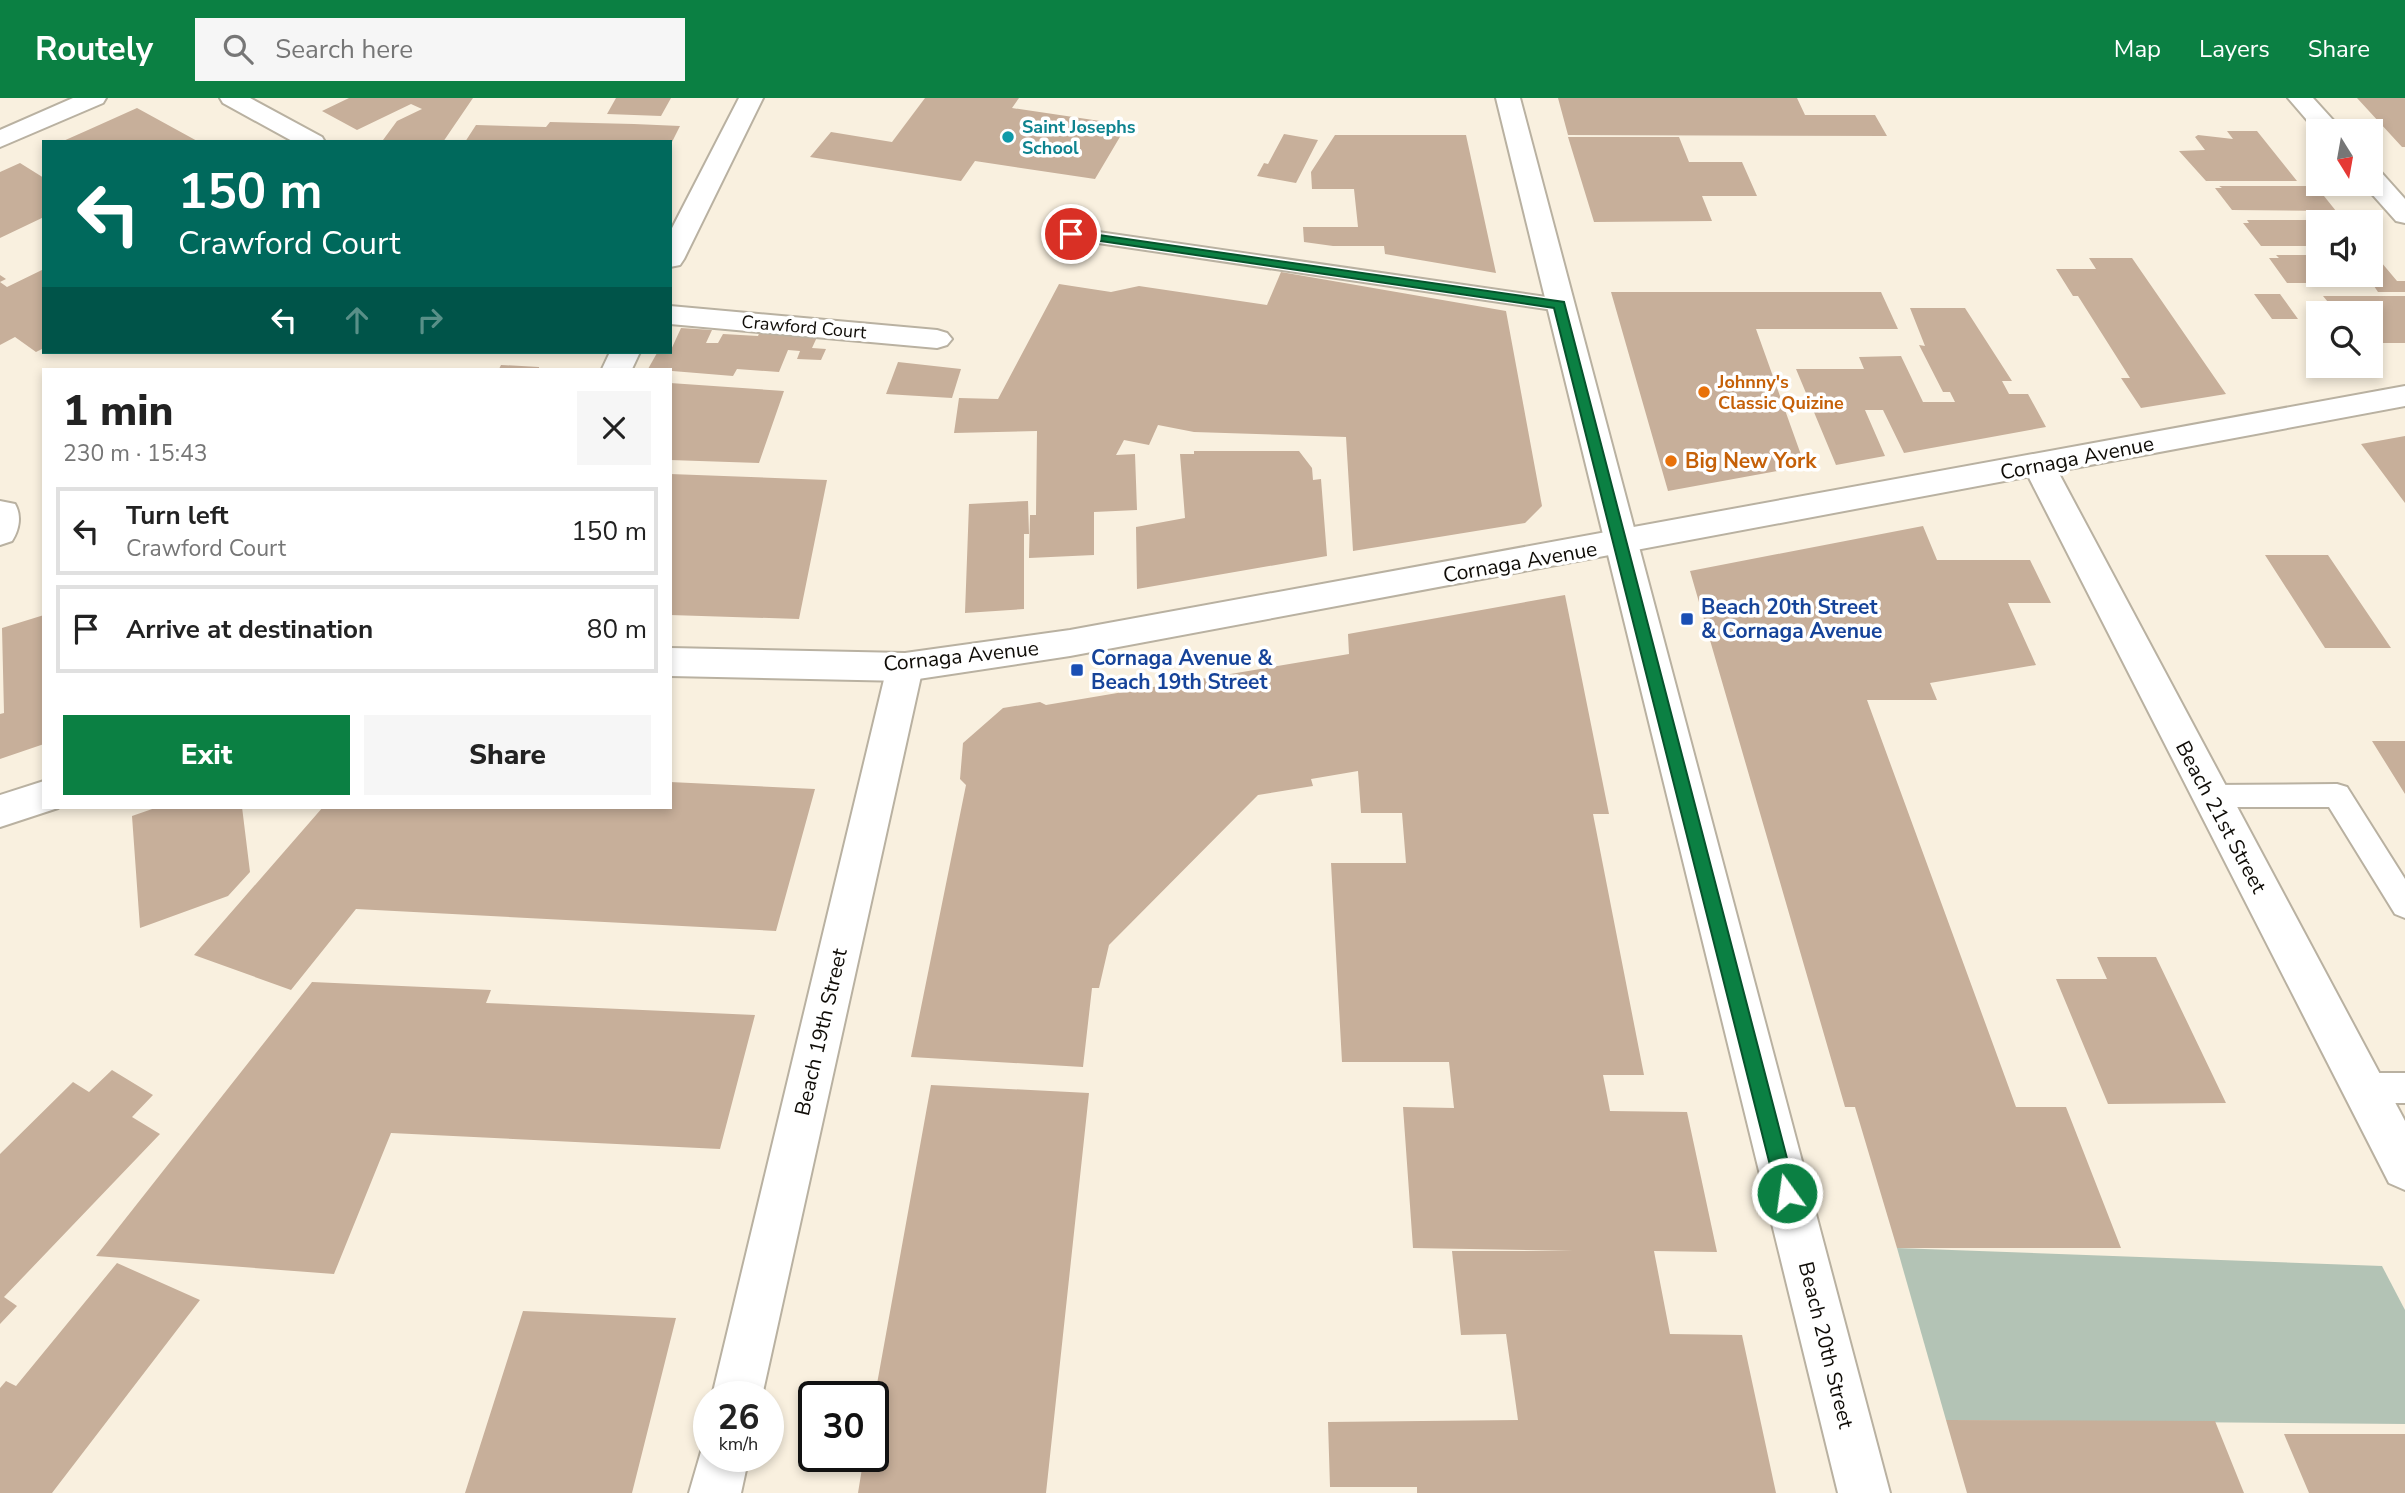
<!DOCTYPE html>
<html lang="en">
<head>
<meta charset="utf-8">
<style>
  :root { --surface:#fff; --page:#f6f6f6; --text:#222; --muted:#767676; --line:#e0e0e0; --accent:#0b8043 }
  body { margin:0; font-family:"Nunito Sans",sans-serif; background:var(--page); color:var(--text); height:100vh; display:flex; flex-direction:column; font-size:26px; white-space:nowrap }
  * { box-sizing:border-box; margin:0 }
  p { font-size:23px; color:var(--muted) }
  .icon { flex:none; width:38px; height:38px; fill:none; stroke:currentColor; stroke-width:2; stroke-linecap:round; stroke-linejoin:round }
  .map { position:relative; flex:1; overflow:hidden }
  .panel { position:absolute; left:42px; top:270px; width:630px; height:441px; display:flex; flex-direction:column; background:var(--surface); border-radius:0px; box-shadow:0 4px 10px #0003 }
  .panel>* { flex:none }
  .guide { position:absolute; left:42px; top:42px; width:630px; height:214px; border-radius:0px; box-shadow:0 4px 10px #0003; background:#00695c; color:#fff; overflow:hidden }
  .needle { width:46px; rotate:169deg }
  .fabs { position:absolute; left:2306px; top:21px; display:grid; gap:14px }
  .fabs a { display:grid; place-items:center; width:77px; height:77px; border-radius:0px; background:var(--surface); box-shadow:0 4px 10px #0003; font-size:35px }
  .speed { position:absolute; left:693px; top:1283px; display:flex; gap:14px; font-size:35px; font-weight:700; text-align:center }
  .speed>* { display:grid; place-content:center; width:91px; height:91px; border-radius:50%; background:var(--surface); box-shadow:0 4px 10px #0003; line-height:1 }
  .speed small { font-size:18px; font-weight:400 }
  .speed .limit { border:4px solid #111; border-radius:10px; background:#fff; color:#111 }
  .pin { position:absolute; display:grid; place-items:center; width:60px; height:60px; color:#fff; margin:-30px; border:4px solid #fff; border-radius:50%; box-shadow:0 2px 7px #0007 }
  .me { position:absolute; width:77px; margin:-38px; rotate:346deg; stroke-linejoin:round; filter:drop-shadow(0 0 5px #0008) }
  .turn { display:flex; align-items:center; gap:24px; height:147px; padding:0 21px; font-size:32px }
  .turn .icon { width:91px; height:91px; stroke-width:2.5 }
  .turn b { display:block; font-size:49px; line-height:60px }
  .lanes { display:flex; align-items:center; height:66px; padding:0 21px; background:#0003; justify-content:center; gap:35px; direction:ltr }
  .lanes .off { opacity:.35 }
  .round { display:grid; place-items:center; flex:none; width:74px; height:74px; border-radius:0px; background:var(--page) }
  .headline { display:flex; align-items:center; justify-content:space-between; height:119px; padding:0 21px }
  h1 { font-size:42px; font-weight:800; line-height:52px }
  .action { display:flex; gap:14px; margin-top:auto; padding:14px 21px }
  .action a { flex:1; height:80px; border-radius:0px; background:var(--accent); color:#fff; font-size:28px; font-weight:800; line-height:80px; text-align:center }
  .action a+a { background:var(--page); color:var(--text) }
  ul { padding:0; list-style:none }
  li { display:flex; align-items:center; gap:21px; height:88px; margin:0 14px 10px; padding:0 7px; border:4px solid var(--line); border-radius:0px }
  li div { flex:1 }
  li b { display:block; font-size:26px }
  li em { font-style:normal }
  header { display:flex; align-items:center; gap:42px; box-sizing:border-box; height:98px; padding:0 35px; background:var(--accent); color:#fff }
  header strong { font-size:33px }
  nav { display:flex; gap:38px; margin-inline-start:auto; font-size:24px }
  .search { width:490px; height:63px; background:var(--page); display:flex; align-items:center; gap:18px; box-sizing:border-box; padding:0 24px; border-radius:0px; color:var(--muted); font-size:26px }
  .map>svg:first-child { display:block }
  .green { fill:#b3c3b5 }
  .building { fill:#c7af9a }
  .lines { fill:none; stroke-linecap:round; stroke-linejoin:round }
  .lane-casing { stroke:#b9b1a1; stroke-width:4 }
  .street-casing { stroke:#b9b1a1; stroke-width:4 }
  .secondary-casing { stroke:#b9b1a1; stroke-width:4 }
  .lane { fill:#fff; fill-rule:evenodd }
  .street { fill:#fff; fill-rule:evenodd }
  .secondary { fill:#fff; fill-rule:evenodd }
  .route { fill:#0b8043; stroke:#07532c; stroke-width:2 }
  .culture-dot { fill:#0f9aa8; stroke:#fff; stroke-width:2.5 }
  .food-dot { fill:#e8710a; stroke:#fff; stroke-width:2.5 }
  .transit-dot { fill:#1a4fb4; stroke:#fff; stroke-width:2.5 }
  .labels { text-anchor:middle; stroke-width:7; stroke-linejoin:round; paint-order:stroke }
  .far-culture-label { font-size:18px; font-weight:bold; fill:#0d838f; stroke:#fff; text-anchor:start }
  .far-street-label { font-size:18px; fill:#0f0c07; stroke:#fff }
  .far-food-label { font-size:18px; font-weight:bold; fill:#c56008; stroke:#fff; text-anchor:start }
  .street-label { font-size:21px; fill:#0f0c07; stroke:#fff }
  .food-label { font-size:21px; font-weight:bold; fill:#c56008; stroke:#fff; text-anchor:start }
  .transit-label { font-size:21px; font-weight:bold; fill:#164399; stroke:#fff; text-anchor:start }
</style>
</head>
<body>
<header>
<strong>Routely</strong>
<div class="search"><svg class="icon" aria-label="search" viewBox="0 0 24 24"><circle cx="10" cy="10" r="6"/><path d="M15 15l6 6"/></svg>Search here</div>
<nav><a>Map</a><a>Layers</a><a>Share</a></nav>
</header>
<div class="map">
<svg width="2405" height="1395" viewBox="0 0 2405 1395">
  <rect width="100%" height="100%" fill="#f9f0df"/>
  <path class="green" d="M1897,1150L2382,1168L2405,1212V1326L1946,1322Z"/>
  <path class="building" d="M349,0H473L443,44L383,42L397,23L422,11L411,6L357,32L322,13Z
    M616,0H671L661,18L607,16Z
    M925,0H1019L1012,10L1127,27L1095,81L975,63L961,83L810,59L831,34L892,44Z
    M1558,0H1797L1805,17H1875L1887,38L1568,37Z
    M2357,0H2405V49H2402Z
    M137,10L199,44H61L88,32Z
    M550,24L634,26L680,28L672,44H465L476,27L546,29Z
    M2227,33H2257L2297,83H2206L2179,53L2205,52L2195,39L2198,37L2233,41Z
    M1284,36L1318,42L1296,85L1257,78L1264,65L1268,66Z
    M1335,37H1466L1496,175L1385,156L1384,148H1333L1304,144L1303,129H1358L1354,91H1312L1311,74Z
    M1568,39H1679L1689,64H1742L1757,98H1702L1712,123L1594,124Z
    M20,65L44,80V119L0,140V74Z
    M2219,88H2316L2336,113L2232,112L2215,90H2222Z
    M2247,122H2319V148H2261L2243,125H2249Z
    M2276,157H2319V177H2371V158H2376L2397,183H2405V194H2378L2372,185H2287L2269,160H2279Z
    M2089,160H2132L2226,296L2141,310L2121,280H2130L2078,198H2073L2056,171H2096Z
    M44,171V250L36,254L15,239L0,247V177L6,181L0,184L7,189Z
    M1281,174L1506,213L1542,408L1525,425L1353,453L1346,339L1194,334L1158,327L1149,347L1124,342L1116,357L1135,356L1137,412L1094,414V457L1029,460L1030,417H1036L1037,333L954,335L959,300L998,301L1059,186L1111,194L1139,188L1267,207Z
    M1611,194H1881L1898,231H1756L1805,368L1668,393Z
    M2254,196H2280L2298,221H2272Z
    M2323,198H2405V245H2371V215H2337Z
    M1910,210H1965L2012,283H2002L2009,296H2028L2046,329L1904,355L1883,312H1865L1885,358L1836,367L1796,271H1864L1859,259L1901,258L1923,304H1955L1950,294H1943L1919,247L1925,248Z
    M681,230L712,232L706,245H718L723,236L758,238L760,233L818,237L812,250L826,251L821,262L797,261L800,253L788,252L779,274L737,271L733,278L648,271L657,255L670,254Z
    M898,264L961,271L952,300L886,296Z
    M501,267L539,269V271H499Z
    M670,285L784,293L759,365L670,362Z
    M2405,338V405L2361,346Z
    M1194,353H1299L1312,370L1313,382L1321,381L1327,458L1137,491L1136,429L1185,420L1180,356H1194Z
    M670,376L827,382L799,521L670,517Z
    M1028,403L1029,436H1024V511L965,515L969,406Z
    M1923,428L1937,462H2030L2051,505H2008L2036,567L1930,585L1937,602H1867L2016,1009H2066L2121,1150H1897L1855,1009H1845L1690,473Z
    M2265,457H2328L2391,550H2325Z
    M1565,497L1609,716H1593L1644,977H1603L1610,1013L1687,1014L1717,1154L1654,1153L1670,1236L1742,1237L1776,1395H1417V1389H1330L1328,1324L1518,1322L1506,1236L1461,1237L1452,1153H1573L1413,1150L1403,1009L1454,1010L1449,964H1342L1331,765H1406L1402,715H1361L1358,673L1311,681L1313,688L1258,697L1109,847L1099,890H1092L1083,969L911,959L966,687L960,681L963,645L1003,610L1040,604L1046,607L1349,556L1348,536Z
    M44,517V646L0,661V616L4,615L2,530Z
    M2372,643H2405V696Z
    M670,684L815,691L776,833L356,811L291,892L194,857L323,709H670Z
    M158,709H242L250,774L228,798L140,830L132,718Z
    M2097,859H2156L2226,1005L2108,1006L2056,881H2107Z
    M312,884L491,892L486,905L755,917L720,1051L391,1035L334,1176L96,1158Z
    M112,972L153,997L132,1019L160,1036L4,1199L17,1208L0,1226V1056L73,984L89,994Z
    M931,987L1089,995L1046,1395H858L864,1358H873V1308Z
    M117,1165L200,1202L52,1395H0V1290L6,1283L16,1288Z
    M523,1213L676,1220L632,1395H465Z
    M1946,1322L2215,1323L2244,1395H1967Z
    M2284,1336H2405V1395H2309Z"/>
  <g class="lines">
    <g class="lane-casing">
      <path id="lane" d="M1071,130L1560,201L1570,207L1560,213L1064,140L1061,136L1064,132Z
        M2337,686L2347,689L2405,781V820L2395,816L2329,709H2211L2201,706L2197,698L2201,690L2211,687Z
        M2364,975H2405V1005H2364L2353,1001L2348,990L2353,979Z"/>
    </g>
    <g class="street-casing">
      <path id="street" d="M73,0H106L103,5L0,49V32Z
        M220,0H250L322,39L325,44H294L223,5Z
        M739,0H763L684,161L680,167L670,169V134Z
        M1496,0H1520L1890,1395H1838Z
        M2288,0H2313L2343,33L2319,36Z
        M2371,71L2380,73L2405,101V125L2396,123L2363,86H2371Z
        M670,208L937,232L947,235L952,241L947,247L937,250L670,226Z
        M610,254H640L632,271H602Z
        M2039,357L2050,360L2055,368L2405,1023V1092L2389,1085L2023,368L2028,360Z
        M0,403L15,406C22,418 19,432 12,443L0,447Z
        M905,555L918,559L923,569L762,1298H712L887,569L892,559Z
        M709,1338V1358H749L741,1395H689L705,1340Z"/>
    </g>
    <g class="secondary-casing">
      <path id="secondary" d="M2405,288V308L1070,558L905,583L670,578V550L905,555L1070,532Z
        M44,683V709L58,710L0,729V697Z"/>
    </g>
    <use href="#lane" class="lane"/>
    <use href="#street" class="street"/>
    <use href="#secondary" class="secondary"/>
  </g>
  <path class="route" d="M1071,133L1564,204L1796,1095L1793,1102L1787,1104L1780,1102L1777,1095L1554,210L1067,138L1065,136Z"/>
  <circle class="culture-dot" cx="1008" cy="39" r="7"/>
  <g class="food-dot">
    <circle cx="1704" cy="294" r="7"/>
    <circle cx="1671" cy="363" r="7"/>
  </g>
  <g class="transit-dot">
    <rect x="1680" y="514" width="14" height="14" rx="3.5"/>
    <rect x="1070" y="565" width="14" height="14" rx="3.5"/>
  </g>
  <g class="labels">
    <g class="far-culture-label">
      <text x="1022" y="35">Saint Josephs<tspan x="1022" dy="21">School</tspan></text>
    </g>
    <g class="far-street-label">
      <text transform="translate(804 229) rotate(5)" y="6">Crawford Court</text>
    </g>
    <g class="far-food-label">
      <text x="1718" y="290">Johnny's<tspan x="1718" dy="21">Classic Quizine</tspan></text>
    </g>
    <g class="street-label">
      <text transform="translate(2077 360) rotate(-11)" y="7">Cornaga Avenue</text>
      <text transform="translate(1520 464) rotate(-10)" y="7">Cornaga Avenue</text>
      <text transform="translate(961 558) rotate(-6)" y="7">Cornaga Avenue</text>
      <text transform="translate(2221 719) rotate(62)" y="7">Beach 21st Street</text>
      <text transform="translate(821 934) rotate(-77)" y="7">Beach 19th Street</text>
      <text transform="translate(1826 1247) rotate(76)" y="7">Beach 20th Street</text>
    </g>
    <g class="food-label">
      <text x="1685" y="370">Big New York</text>
    </g>
    <g class="transit-label">
      <text x="1701" y="516">Beach 20th Street<tspan x="1701" dy="24">&amp; Cornaga Avenue</tspan></text>
      <text x="1091" y="567">Cornaga Avenue &amp;<tspan x="1091" dy="24">Beach 19th Street</tspan></text>
    </g>
  </g>
</svg>
<div class="fabs">
<a><svg class="needle" viewBox="-14 -14 28 28"><path d="M0-13l5 13h-10z" fill="#e53935"/><path d="M0 13l5-13h-10z" fill="#767676"/></svg></a>
<a><svg class="icon" aria-label="sound" viewBox="0 0 24 24"><path d="M4 9h4l5-4v14l-5-4H4zM17 9q2 3 0 6"/></svg></a>
<a><svg class="icon" aria-label="search" viewBox="0 0 24 24"><circle cx="10" cy="10" r="6"/><path d="M15 15l6 6"/></svg></a>
</div>
<div class="speed"><div>26<small>km/h</small></div><div class="limit">30</div></div>
<div class="pin" style="left:1071px;top:136px;background:#d93025"><svg class="icon" aria-label="arrive" viewBox="0 0 24 24"><path d="M6 21V4h12l-3 4 3 4H6"/></svg></div>
<svg class="me" style="left:1787px;top:1095px" viewBox="-20 -20 40 40"><circle r="17" fill="#0b8043" stroke="#fff" stroke-width="3"/><path d="M0-11L8 9 0 5-8 9z" fill="#fff"/></svg>
<div class="guide">
<div class="turn"><svg class="icon" aria-label="left" viewBox="0 0 24 24"><path d="M17 20v-9H6M10 6l-5 5 5 5"/></svg><div><b>150 m</b>Crawford Court</div></div>
<div class="lanes"><svg class="icon" aria-label="left" viewBox="0 0 24 24"><path d="M17 20v-9H6M10 6l-5 5 5 5"/></svg><svg class="icon off" aria-label="ahead" viewBox="0 0 24 24"><path d="M12 20V5M6 11l6-6 6 6"/></svg><svg class="icon off" aria-label="right" viewBox="0 0 24 24"><path d="M7 20v-9h11M14 6l5 5-5 5"/></svg></div>
</div>
<section class="panel">
<div class="headline"><div><h1>1 min</h1><p>230 m · 15:43</p></div><a class="round"><svg class="icon" aria-label="close" viewBox="0 0 24 24"><path d="M6 6l12 12M18 6L6 18"/></svg></a></div>
<ul>
<li><svg class="icon" aria-label="left" viewBox="0 0 24 24"><path d="M17 20v-9H6M10 6l-5 5 5 5"/></svg><div><b>Turn left</b><p>Crawford Court</p></div><em>150 m</em></li>
<li><svg class="icon" aria-label="arrive" viewBox="0 0 24 24"><path d="M6 21V4h12l-3 4 3 4H6"/></svg><div><b>Arrive at destination</b></div><em>80 m</em></li>
</ul>
<div class="action"><a>Exit</a><a>Share</a></div>
</section>
</div>
</body>
</html>
